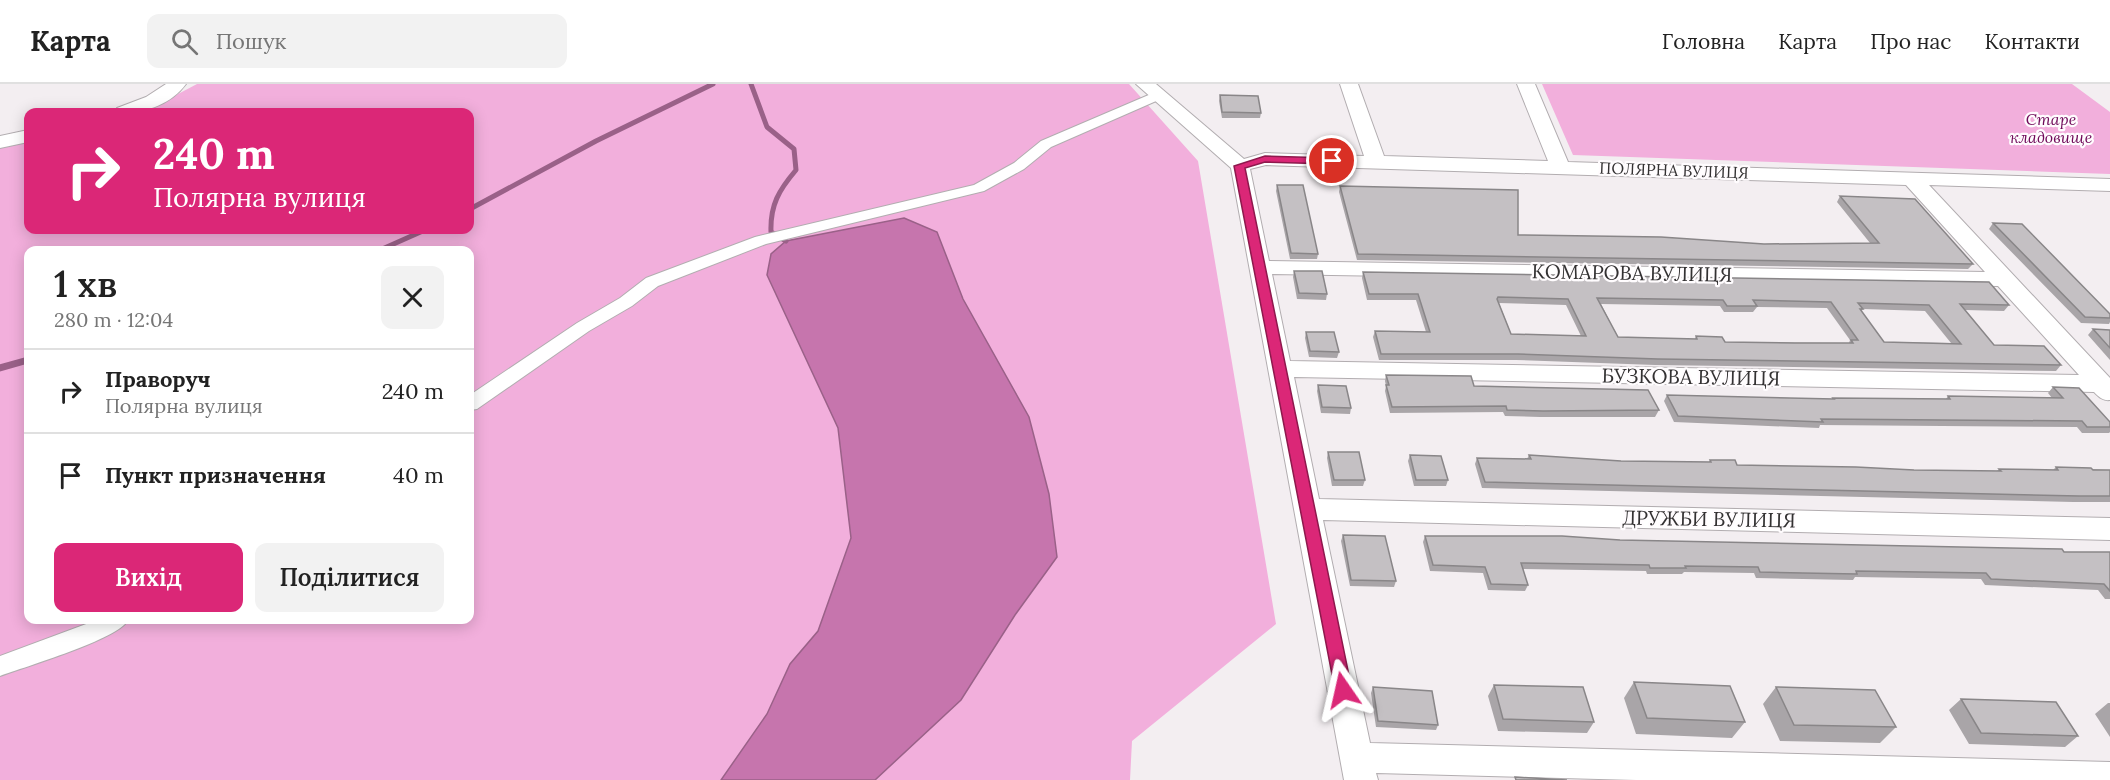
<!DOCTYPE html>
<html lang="uk">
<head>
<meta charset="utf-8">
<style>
  :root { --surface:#fff; --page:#f2f2f2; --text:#222; --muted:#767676; --line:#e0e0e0; --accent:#db2777 }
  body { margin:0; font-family:Lora,serif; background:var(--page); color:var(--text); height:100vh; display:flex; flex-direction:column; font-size:22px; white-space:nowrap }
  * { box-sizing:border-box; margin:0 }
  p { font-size:20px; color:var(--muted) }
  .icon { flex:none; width:33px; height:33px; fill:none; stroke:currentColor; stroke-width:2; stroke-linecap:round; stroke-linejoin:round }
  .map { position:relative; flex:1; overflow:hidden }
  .side { position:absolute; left:24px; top:162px; width:450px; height:378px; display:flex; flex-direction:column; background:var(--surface); border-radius:12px; box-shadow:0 3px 15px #0003 }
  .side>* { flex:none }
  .hud { position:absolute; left:24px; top:24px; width:450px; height:126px; border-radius:12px; box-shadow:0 3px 15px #0003; background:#db2777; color:#fff; overflow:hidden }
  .pin { position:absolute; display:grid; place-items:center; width:51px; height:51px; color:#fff; margin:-26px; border:3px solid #fff; border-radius:50%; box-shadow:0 2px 6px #0007 }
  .me { position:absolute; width:66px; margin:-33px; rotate:349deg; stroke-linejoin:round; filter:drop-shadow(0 0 4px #0008) }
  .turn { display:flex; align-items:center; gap:21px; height:126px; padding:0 30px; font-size:27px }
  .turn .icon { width:78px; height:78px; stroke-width:2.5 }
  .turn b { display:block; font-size:42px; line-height:51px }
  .round { display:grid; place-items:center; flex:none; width:63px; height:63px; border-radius:12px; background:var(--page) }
  .headline { display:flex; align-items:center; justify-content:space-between; height:102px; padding:0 30px }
  h1 { font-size:36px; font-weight:600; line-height:45px }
  .button { display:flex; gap:12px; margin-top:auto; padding:12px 30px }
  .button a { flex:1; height:69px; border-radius:12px; background:var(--accent); color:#fff; font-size:24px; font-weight:600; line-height:69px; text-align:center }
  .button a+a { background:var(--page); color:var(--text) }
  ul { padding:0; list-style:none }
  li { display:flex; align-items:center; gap:18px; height:84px; padding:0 30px; border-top:2px solid var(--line) }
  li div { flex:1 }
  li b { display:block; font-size:22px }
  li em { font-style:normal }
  header { display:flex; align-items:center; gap:36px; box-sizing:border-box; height:84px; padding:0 30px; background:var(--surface); border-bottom:2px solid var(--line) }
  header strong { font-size:28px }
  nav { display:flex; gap:33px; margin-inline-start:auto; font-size:21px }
  .search { width:420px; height:54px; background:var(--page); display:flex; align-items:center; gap:15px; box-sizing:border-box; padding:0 21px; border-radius:12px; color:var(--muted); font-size:22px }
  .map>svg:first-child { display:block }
  .green { fill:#f2afdc; fill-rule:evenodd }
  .water { fill:#c675ad; stroke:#9a6188; stroke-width:1.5 }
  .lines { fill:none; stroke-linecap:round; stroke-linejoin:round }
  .stream-far1 { stroke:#9a6188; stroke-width:5 }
  .stream { stroke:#9a6188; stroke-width:7 }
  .pedestrian-casing { stroke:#b2adb0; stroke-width:2 }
  .minor-casing { stroke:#b2adb0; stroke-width:2 }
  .pedestrian { fill:#fff; fill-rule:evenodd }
  .minor { fill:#fff; fill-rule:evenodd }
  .wall { fill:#a9a5a8; fill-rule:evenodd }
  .building { fill:#c4c0c3; stroke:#898688; stroke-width:1.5; fill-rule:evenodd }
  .route { fill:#db2777; stroke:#8e194d; stroke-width:1.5 }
  .labels { text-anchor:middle; stroke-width:4.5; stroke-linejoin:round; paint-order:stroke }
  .far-park-label { font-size:16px; font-style:italic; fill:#6f0959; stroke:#fffcfe }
  .far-street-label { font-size:16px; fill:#333132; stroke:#fffcfe }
  .street-label { font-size:20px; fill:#333132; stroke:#fffcfe }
</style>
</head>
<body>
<header>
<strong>Карта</strong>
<div class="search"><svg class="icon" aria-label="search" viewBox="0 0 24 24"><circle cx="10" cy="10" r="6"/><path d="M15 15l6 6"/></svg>Пошук</div>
<nav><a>Головна</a><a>Карта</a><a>Про нас</a><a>Контакти</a></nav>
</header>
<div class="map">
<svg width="2110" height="696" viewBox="0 0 2110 696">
  <rect width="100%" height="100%" fill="#f3eef1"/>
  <path class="green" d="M197,0H1129L1198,77L1276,540L1132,657L1130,696H0V60L28,55V146H470V28H144ZM28,166H470V536H28Z
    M1542,0H2072L2110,28V90L1573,71Z"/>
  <path class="water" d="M904,134L937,148L963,215L1029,333L1049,410L1057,473L1015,531L961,616L875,696H721L767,630L790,580L818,547L851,454L838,344L767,191L771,170L786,157Z"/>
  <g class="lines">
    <path class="stream-far1" d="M751,0L767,43L794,65L796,86C779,106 770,121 771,148L786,157
      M470,125L596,57L713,0
      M380,166L425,146"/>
    <path class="stream" d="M0,284L28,276"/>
    <g class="pedestrian-casing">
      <path id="pedestrian" d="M1158,7L1163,8L1165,11L1163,14L1051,63L1024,85L984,107L766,160L658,202L632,222L589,247L477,325L470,326V311L577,239L620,214L646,194L755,153L974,101L1014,79L1041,57Z
        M97,536H128C119,555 24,583 0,592V572Z"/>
    </g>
    <g class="minor-casing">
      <path id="minor" d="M166,0H186C170,22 140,31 115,28L117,24L146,13Z
        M1136,0H1156L1244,75L1265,69L1364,72L1340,0H1358L1384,72L1548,77L1517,0H1535L1568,78L2110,95V107L1929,101L2110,294V316C2103,317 2099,313 2094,308L1294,293L1319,415L2110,434V456L1323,436L1370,659L2110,678V696H1636L1376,689L1378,696H1344L1231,84ZM1266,81L1906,101L1985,188L1269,177L1250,85ZM1272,190L1998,202L2079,291L1290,277Z
        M28,46V58L0,64V52Z"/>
    </g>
    <use href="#pedestrian" class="pedestrian"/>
    <use href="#minor" class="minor"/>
  </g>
  <path class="wall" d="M1220,11L1261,29L1260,34H1222L1219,17Z
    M1277,101L1318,170L1317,175H1290L1276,107Z
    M1340,102L1518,151L1764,160L1870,159L1837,118L1840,112L1973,180L1968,185L1357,176L1339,108Z
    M1993,139L2110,230V238L2109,240L2081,239L1989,145Z
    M1294,187L1327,210L1326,216L1297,215L1293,193Z
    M1363,188L2009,221L2004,227L1965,226L1994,261L2061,281L2056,287L1655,281L1516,276H1379L1373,253L1375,247L1426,248L1416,216H1367L1362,194ZM1499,219L1566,221L1581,252L1511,250ZM1601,220L1720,222L1724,228H1753L1757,223L1827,224L1850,256L1849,259L1725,258L1696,252L1695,255L1618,253ZM1863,225L1925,227L1951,259L1884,258L1861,228Z
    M2093,245L2110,246V276L2088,251Z
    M1306,248L1339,268L1337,274L1309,273L1305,254Z
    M1386,291L1474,302L1659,326L1655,333H1540L1505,332L1503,328L1390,329L1385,307L1386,302L1385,297Z
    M1318,301L1351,324L1350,330L1321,329L1317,307Z
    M2053,303L2110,338V348L2109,349H2082L2077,343L1820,341L1819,344L1674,338L1664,317L1667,311L1832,315L1833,314L1946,315L1948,312L2052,314L2048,309Z
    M1328,368L1365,396L1363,402H1332L1327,374Z
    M1410,371L1448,396L1446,402H1414L1408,377Z
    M1529,371L1621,377L1709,378L1710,376L1737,381L1914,386L1997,387L1999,385L2053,386L2056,383L2110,386V418H2073L1482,404L1475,380L1477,374L1527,375Z
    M1343,451L1396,497L1394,503L1350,502L1341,457Z
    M1425,452L1620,456L2064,468H2110V515H2105L2098,506L1985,501L1981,495L1855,493L1853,496L1756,494L1754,489L1684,488L1682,490H1647L1646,487L1523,485L1528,501L1525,507L1488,506L1483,489L1430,487L1423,458Z
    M1634,598L1745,638L1732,654L1636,650L1624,614Z
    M1494,601L1594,638L1587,649L1498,647L1488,612Z
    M1373,603L1438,641L1436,646L1376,643L1371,609Z
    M1776,603L1896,643L1880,659L1780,657L1763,620Z
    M1961,615L2078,652L2065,663L1969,660L1949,626Z
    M2108,619H2110V653L2095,630Z"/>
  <path class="building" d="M1220,11L1258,12L1261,29L1222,28Z
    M1277,101H1303L1318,170L1291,169Z
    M1340,102L1518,106V151L1661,153L1764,160L1879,159L1840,112L1915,115L1973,180L1358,170Z
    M1993,139L2022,140L2110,230V234L2085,233Z
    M1294,187H1322L1327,210L1299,209Z
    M1363,188L1989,198L2009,221L1960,220L1994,261L2044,262L2061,281L1658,275L1518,270H1381L1375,247L1430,248L1418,210H1369ZM1498,213L1568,215L1586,252L1511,250L1497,215ZM1597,214L1723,216L1727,222H1757L1753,216L1831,218L1858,256H1851L1853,259H1795L1725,258L1722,253L1696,252L1697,255L1618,253ZM1858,219L1929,221L1961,260L1884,258L1860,225H1863Z
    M2093,245L2110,246V264Z
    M1306,248H1334L1339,268L1310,267Z
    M1386,291L1471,292L1474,302L1648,306L1659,326L1543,327L1507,326L1506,322L1392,323L1386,301H1389Z
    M1318,301L1346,302L1351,324L1322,323Z
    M2053,303L2079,304L2110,338V343H2087L2082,337L1821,335L1823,338L1678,332L1667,311L1834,315L1833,314L1950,315L1948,312L2063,314Z
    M1328,368H1359L1365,396H1334Z
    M1410,371L1441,372L1448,396H1416Z
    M1529,371L1621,377L1711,378L1710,376H1735L1737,381L1856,383L1914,386L2001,387L1999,385L2058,386L2056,383L2091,384L2093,386H2110V412H2079L1485,398L1477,374L1531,375Z
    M1343,451L1385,452L1396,497L1351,496Z
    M1425,452H1562L1620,456L2062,465L2064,468H2110V507L2104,500L1991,495L1986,489L1856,487L1857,490L1803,489L1760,488L1758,483L1685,482L1686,484H1650L1649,481L1521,479L1528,501L1491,500L1485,483L1433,481Z
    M1634,598L1730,602L1745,638L1647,634Z
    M1494,601L1583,603L1594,638L1503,635Z
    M1373,603L1432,607L1438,641L1378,637Z
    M1776,603L1875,606L1896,643L1794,641Z
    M1961,615L2056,618L2078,652L1981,649Z
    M1515,693L1567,696H1516Z"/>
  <path class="route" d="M1265,72L1332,74L1337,77L1332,80L1265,78L1245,84L1352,606L1349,611L1343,613L1337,611L1335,606L1234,82Z"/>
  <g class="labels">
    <g class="far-park-label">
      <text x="2051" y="41">Старе<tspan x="2051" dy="18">кладовище</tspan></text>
    </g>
    <g class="far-street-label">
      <text transform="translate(1674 86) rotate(2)" y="6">ПОЛЯРНА ВУЛИЦЯ</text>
    </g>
    <g class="street-label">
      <text transform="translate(1632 189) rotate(1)" y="7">КОМАРОВА ВУЛИЦЯ</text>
      <text transform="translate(1691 293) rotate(1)" y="7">БУЗКОВА ВУЛИЦЯ</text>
      <text transform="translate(1709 435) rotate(1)" y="7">ДРУЖБИ ВУЛИЦЯ</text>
    </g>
  </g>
</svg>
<div class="pin" style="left:1332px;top:77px;background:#d93025"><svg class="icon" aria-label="arrive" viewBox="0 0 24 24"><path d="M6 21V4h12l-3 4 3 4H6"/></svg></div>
<svg class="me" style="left:1343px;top:606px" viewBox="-20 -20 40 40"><path d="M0-17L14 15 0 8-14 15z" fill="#db2777" stroke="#fff" stroke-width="4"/></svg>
<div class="hud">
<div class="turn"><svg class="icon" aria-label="right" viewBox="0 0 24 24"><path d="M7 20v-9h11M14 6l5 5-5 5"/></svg><div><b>240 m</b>Полярна вулиця</div></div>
</div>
<section class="side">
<div class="headline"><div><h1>1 хв</h1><p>280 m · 12:04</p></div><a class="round"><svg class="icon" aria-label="close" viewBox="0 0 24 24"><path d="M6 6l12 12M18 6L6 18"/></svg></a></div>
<ul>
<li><svg class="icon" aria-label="right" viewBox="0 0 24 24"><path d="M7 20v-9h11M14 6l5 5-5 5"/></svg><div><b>Праворуч</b><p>Полярна вулиця</p></div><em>240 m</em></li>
<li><svg class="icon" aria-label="arrive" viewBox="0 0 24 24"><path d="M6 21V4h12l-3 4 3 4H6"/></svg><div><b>Пункт призначення</b></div><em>40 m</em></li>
</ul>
<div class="button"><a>Вихід</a><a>Поділитися</a></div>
</section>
</div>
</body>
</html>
